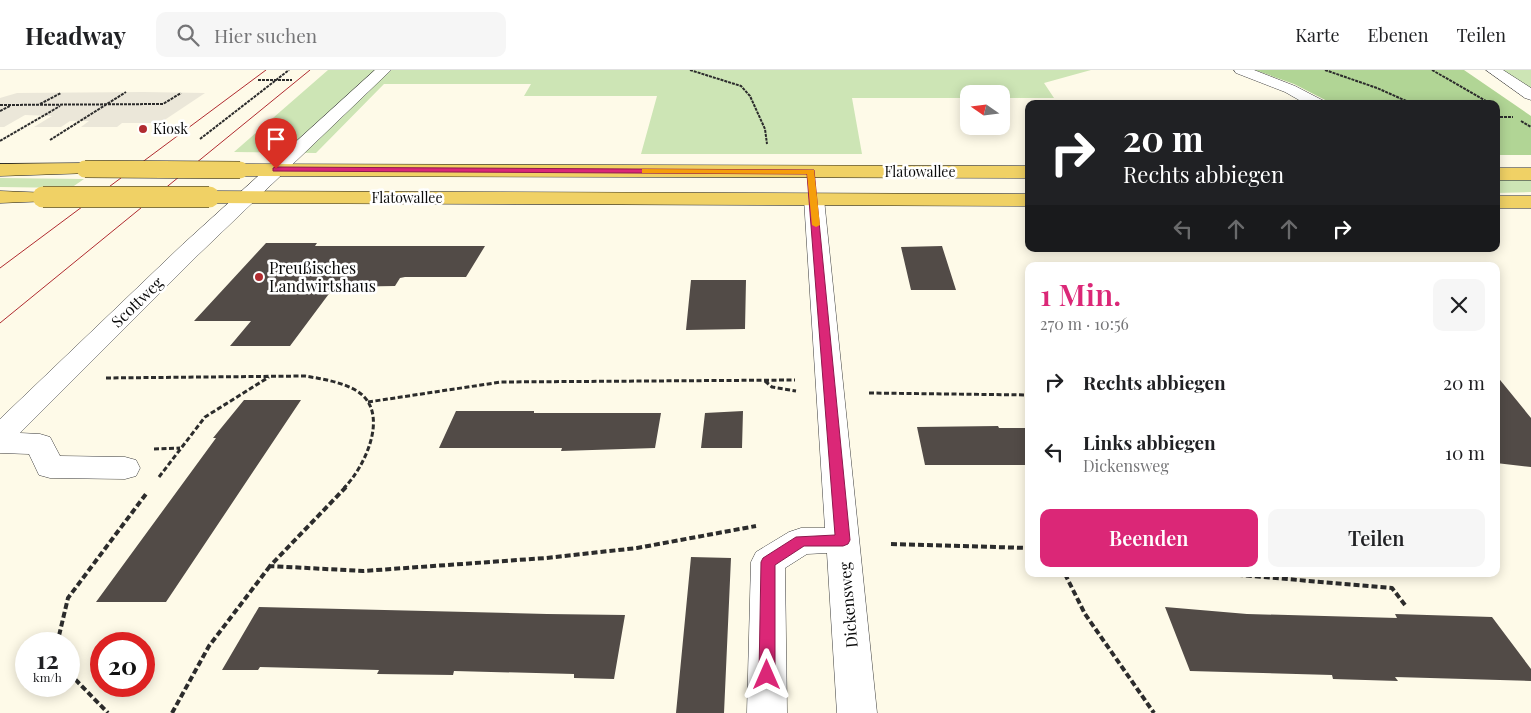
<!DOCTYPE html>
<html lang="de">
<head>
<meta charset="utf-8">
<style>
  :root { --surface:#fff; --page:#f6f6f6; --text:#202124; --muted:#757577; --line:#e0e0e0; --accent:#db2777 }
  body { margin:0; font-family:"Playfair Display",serif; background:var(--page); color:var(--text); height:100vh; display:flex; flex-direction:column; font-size:19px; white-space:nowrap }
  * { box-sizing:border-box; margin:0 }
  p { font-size:16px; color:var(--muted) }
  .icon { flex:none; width:28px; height:28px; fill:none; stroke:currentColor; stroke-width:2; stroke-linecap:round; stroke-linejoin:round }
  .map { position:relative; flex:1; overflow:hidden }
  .details { position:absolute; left:1025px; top:192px; width:475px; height:315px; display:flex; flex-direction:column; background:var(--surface); border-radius:10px; box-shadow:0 2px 12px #0003 }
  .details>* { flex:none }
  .top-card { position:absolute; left:1025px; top:30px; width:475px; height:152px; border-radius:10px; box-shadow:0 2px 12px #0003; background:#202124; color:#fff; overflow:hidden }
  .needle { width:32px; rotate:284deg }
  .tools { position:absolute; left:960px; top:15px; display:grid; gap:10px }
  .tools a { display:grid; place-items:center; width:50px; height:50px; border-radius:10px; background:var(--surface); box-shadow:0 2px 12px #0003; font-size:25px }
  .speed { position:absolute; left:15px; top:562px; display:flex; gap:10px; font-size:25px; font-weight:700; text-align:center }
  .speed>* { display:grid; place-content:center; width:65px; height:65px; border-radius:50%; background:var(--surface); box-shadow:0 2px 12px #0003; line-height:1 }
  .speed small { font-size:12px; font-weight:400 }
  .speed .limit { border:8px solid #d22; background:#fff; color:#111 }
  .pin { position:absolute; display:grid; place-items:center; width:42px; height:42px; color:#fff; margin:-51px -21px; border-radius:50% 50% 50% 0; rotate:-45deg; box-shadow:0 0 5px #0007 }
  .pin .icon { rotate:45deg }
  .me { position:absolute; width:55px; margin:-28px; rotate:0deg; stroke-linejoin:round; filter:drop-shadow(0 0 4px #0008) }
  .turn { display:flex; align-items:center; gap:18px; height:105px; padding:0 15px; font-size:22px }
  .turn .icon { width:65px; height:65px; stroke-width:2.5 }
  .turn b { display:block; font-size:35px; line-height:42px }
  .lanes { display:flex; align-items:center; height:48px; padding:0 15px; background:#0003; justify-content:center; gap:25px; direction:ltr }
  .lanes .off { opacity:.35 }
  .round { display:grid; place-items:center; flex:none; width:52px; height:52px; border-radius:10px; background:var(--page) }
  .head { display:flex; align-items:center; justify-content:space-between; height:85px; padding:0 15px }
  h1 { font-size:30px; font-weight:600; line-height:38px; color:var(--accent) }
  .button { display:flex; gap:10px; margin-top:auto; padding:10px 15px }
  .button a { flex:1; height:58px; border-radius:10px; background:var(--accent); color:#fff; font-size:20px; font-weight:600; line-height:58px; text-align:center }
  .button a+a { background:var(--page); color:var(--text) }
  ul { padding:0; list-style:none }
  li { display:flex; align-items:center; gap:15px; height:70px; padding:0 15px }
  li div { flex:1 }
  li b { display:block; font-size:19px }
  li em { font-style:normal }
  header { display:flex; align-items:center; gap:30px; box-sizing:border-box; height:70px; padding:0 25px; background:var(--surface); border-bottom:1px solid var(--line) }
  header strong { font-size:24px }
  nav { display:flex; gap:28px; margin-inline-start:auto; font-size:18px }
  .search { width:350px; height:45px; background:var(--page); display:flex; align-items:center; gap:12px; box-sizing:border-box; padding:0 18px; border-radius:10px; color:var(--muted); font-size:19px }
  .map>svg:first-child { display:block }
  .green { fill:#cde5b5 }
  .forest { fill:#b1d595 }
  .plaza { fill:#ebe7d9 }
  .building { fill:#524b47 }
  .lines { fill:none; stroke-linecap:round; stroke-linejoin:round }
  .minor-casing { stroke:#3d3d3d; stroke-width:1 }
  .major-casing { stroke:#1b1b1b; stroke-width:1 }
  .path-far3 { stroke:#2c2c2c; stroke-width:2; stroke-dasharray:3 1; stroke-linecap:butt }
  .path-far2 { stroke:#2c2c2c; stroke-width:2.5; stroke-dasharray:4 2; stroke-linecap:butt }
  .path-far1 { stroke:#2c2c2c; stroke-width:3; stroke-dasharray:5 2.5; stroke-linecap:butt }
  .path { stroke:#2c2c2c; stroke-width:4; stroke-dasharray:6 3; stroke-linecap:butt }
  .minor { fill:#fff; fill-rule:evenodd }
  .major { fill:#f0d165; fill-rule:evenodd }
  .tram { stroke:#b02b30; stroke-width:1 }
  .major-bridge-far1-casing { stroke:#1b1b1b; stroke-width:18; stroke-linecap:butt }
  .major-bridge-casing { stroke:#1b1b1b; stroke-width:22; stroke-linecap:butt }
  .major-bridge-far1 { stroke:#f0d165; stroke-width:17 }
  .major-bridge { stroke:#f0d165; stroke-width:21 }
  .route { fill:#db2777; stroke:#8e194d }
  .slow { fill:#f59e0b }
  .poi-dot { fill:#b02b30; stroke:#fff; stroke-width:2 }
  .labels { text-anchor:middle; stroke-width:5; stroke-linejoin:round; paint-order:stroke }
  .far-poi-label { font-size:14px; fill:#0a0a0a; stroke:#fff; text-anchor:start }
  .far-street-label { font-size:14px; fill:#0a0a0a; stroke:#fff }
  .poi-label { font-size:16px; fill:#0a0a0a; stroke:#fff; text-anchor:start }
  .street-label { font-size:16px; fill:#0a0a0a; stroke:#fff }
</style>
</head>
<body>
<header>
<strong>Headway</strong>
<div class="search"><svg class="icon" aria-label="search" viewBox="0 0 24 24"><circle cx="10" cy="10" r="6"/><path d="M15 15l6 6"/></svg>Hier suchen</div>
<nav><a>Karte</a><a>Ebenen</a><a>Teilen</a></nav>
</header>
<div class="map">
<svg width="1531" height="643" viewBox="0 0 1531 643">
  <rect width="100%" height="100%" fill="#fefae8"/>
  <path class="green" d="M328,0H1091L1044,13L1054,28H1001V24H969V28H852L862,84H641L657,26H524L531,14H384L316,83L234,82Z
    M1502,0H1531V18Z
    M0,108L84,109L71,118L0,117Z
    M1496,109L1531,110V122L1496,123Z"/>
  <path class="forest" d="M1255,0H1464L1531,46V85H1496V34H1333L1294,14Z"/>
  <path class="plaza" d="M17,23L143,22L205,23L160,53H122L117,57H81L89,51H70L61,57H34L52,46L25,45L4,57H0V28Z"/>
  <path class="building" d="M266,173H317L315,176H485L466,207H405L400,208L395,216L334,217L290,276H230L251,251H194Z
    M942,176L956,220H911L901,177Z
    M691,210H746L745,259L686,260Z
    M1496,305L1531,348V397L1496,393Z
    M244,330H301L166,532H96L216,368H213Z
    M456,341H534V343H661L655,378L561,381L562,378H439Z
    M743,341L742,378H701L705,343Z
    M998,356L999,358H1029V395H925L917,357Z
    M691,487L731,488L724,643H676Z
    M259,537L547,544L625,545L614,609L574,608V604L454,601L453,605L377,604L379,600L260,597L258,600H222Z
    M1165,537L1247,544L1397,548L1395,544L1492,547L1531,599V611L1395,607L1398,611L1333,609L1332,605L1190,601Z"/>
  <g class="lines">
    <g class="minor-casing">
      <path id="minor" d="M375,0H391L198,185L20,363L40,364L50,367L60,386L125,387L136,390L140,398L136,406L125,409L50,408L39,405L29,384L0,383V349L182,175Z
        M1234,0H1254L1295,16L1324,31L1326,34H1306L1285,22L1236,3Z
        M1486,0H1503L1531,18V30L1525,28Z
        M814,123L821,125L824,129L877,643H837L827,483L807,484L785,498L787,643H747L751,492L756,482L789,462L801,458H825L804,129L807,125Z"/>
    </g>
    <g class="major-casing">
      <path id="major" d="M85,93L92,95L94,99L92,103L0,106V94Z
        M240,94L1029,96V108L240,106L233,104L231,100L233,96Z
        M1496,98H1531V110H1496Z
        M0,121L50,123L53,127L50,131L0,133Z
        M209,121L1029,124V136L209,133L202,131L199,127L202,123Z
        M1496,126H1531V138H1496Z"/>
    </g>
    <path class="path-far3" d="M690,0L741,16L750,26L765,59L767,74
      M1325,0L1377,18L1413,34
      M1432,0L1491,34
      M258,10H292
      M40,34L61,23
      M0,35L163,34L181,23
      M0,41L10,36
      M1496,47H1513
      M1521,51L1531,57
      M200,69L289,0
      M50,70L126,22
      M0,71L60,36"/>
    <path class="path-far2" d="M1394,179H1416"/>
    <path class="path-far1" d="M106,308L305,306C323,309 342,312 357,321C391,342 365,397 344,418
      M765,311L772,317L796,321
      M869,323L1029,325
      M368,332L501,312L795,310
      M154,379L180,378
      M159,407L205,347L269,307"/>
    <path class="path" d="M346,417L270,496L363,501L546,488L637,478L756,456
      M891,474L1029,478
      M1065,504L1085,544L1154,643
      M1228,504L1392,518L1405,535
      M57,574L68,528L146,424
      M69,603L108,643
      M172,643L209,576L270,496"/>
    <use href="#minor" class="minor"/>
    <use href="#major" class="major"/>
    <path class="tram" d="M0,198L266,0
      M0,253L310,0"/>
    <g class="major-bridge-far1-casing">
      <path id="major-bridge-far1" d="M85,99L240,100"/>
    </g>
    <g class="major-bridge-casing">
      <path id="major-bridge" d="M43,127H209"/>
    </g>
    <use href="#major-bridge-far1" class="major-bridge-far1"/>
    <use href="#major-bridge" class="major-bridge"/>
  </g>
  <path class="route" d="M276,97L814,100L850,470L848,474L843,476H804L775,495V605L773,610L767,612L762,610L759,605L761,492L763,488L796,467L835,465L807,104L273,101V98Z"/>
  <path class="slow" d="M642,99L814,100L820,155L816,157L812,155L807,104L644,103H642Z"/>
  <g class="poi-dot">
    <circle cx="143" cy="59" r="5"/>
    <circle cx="259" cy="207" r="5"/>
  </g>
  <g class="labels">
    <g class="far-poi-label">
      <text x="153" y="64">Kiosk</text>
    </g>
    <g class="far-street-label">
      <text x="920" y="107">Flatowallee</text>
      <text x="407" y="133">Flatowallee</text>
    </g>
    <g class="poi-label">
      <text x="269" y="204">Preußisches<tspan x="269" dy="18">Landwirtshaus</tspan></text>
    </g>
    <g class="street-label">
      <text transform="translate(137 232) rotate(-44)" y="6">Scottweg</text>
      <text transform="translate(848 535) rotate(-95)" y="6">Dickensweg</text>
    </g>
  </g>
</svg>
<div class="tools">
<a><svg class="needle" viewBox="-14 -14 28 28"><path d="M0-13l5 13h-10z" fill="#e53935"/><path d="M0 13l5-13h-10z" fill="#757577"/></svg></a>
</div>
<div class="speed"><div>12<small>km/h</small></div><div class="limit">20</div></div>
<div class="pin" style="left:276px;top:99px;background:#d93025"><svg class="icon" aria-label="arrive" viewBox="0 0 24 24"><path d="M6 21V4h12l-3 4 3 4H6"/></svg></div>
<svg class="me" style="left:767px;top:605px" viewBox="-20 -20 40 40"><path d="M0-17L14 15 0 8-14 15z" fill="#db2777" stroke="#fff" stroke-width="4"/></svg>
<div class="top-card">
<div class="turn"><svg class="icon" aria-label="right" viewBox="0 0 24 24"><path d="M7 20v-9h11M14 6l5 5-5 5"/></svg><div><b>20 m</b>Rechts abbiegen</div></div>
<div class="lanes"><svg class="icon off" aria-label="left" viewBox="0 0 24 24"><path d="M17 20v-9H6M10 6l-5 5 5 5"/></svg><svg class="icon off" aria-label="ahead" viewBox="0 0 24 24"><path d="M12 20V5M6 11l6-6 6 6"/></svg><svg class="icon off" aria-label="ahead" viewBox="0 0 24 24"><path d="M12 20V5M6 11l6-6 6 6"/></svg><svg class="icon" aria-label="right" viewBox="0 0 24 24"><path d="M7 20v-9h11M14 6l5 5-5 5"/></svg></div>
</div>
<section class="details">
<div class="head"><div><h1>1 Min.</h1><p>270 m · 10:56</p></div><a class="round"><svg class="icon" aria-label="close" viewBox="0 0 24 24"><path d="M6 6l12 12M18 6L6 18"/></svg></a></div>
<ul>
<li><svg class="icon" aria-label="right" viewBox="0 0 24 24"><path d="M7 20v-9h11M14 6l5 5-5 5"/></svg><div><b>Rechts abbiegen</b></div><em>20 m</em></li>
<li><svg class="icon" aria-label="left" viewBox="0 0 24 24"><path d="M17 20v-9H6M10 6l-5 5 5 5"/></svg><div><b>Links abbiegen</b><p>Dickensweg</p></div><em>10 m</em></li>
</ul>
<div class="button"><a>Beenden</a><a>Teilen</a></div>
</section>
</div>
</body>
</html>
